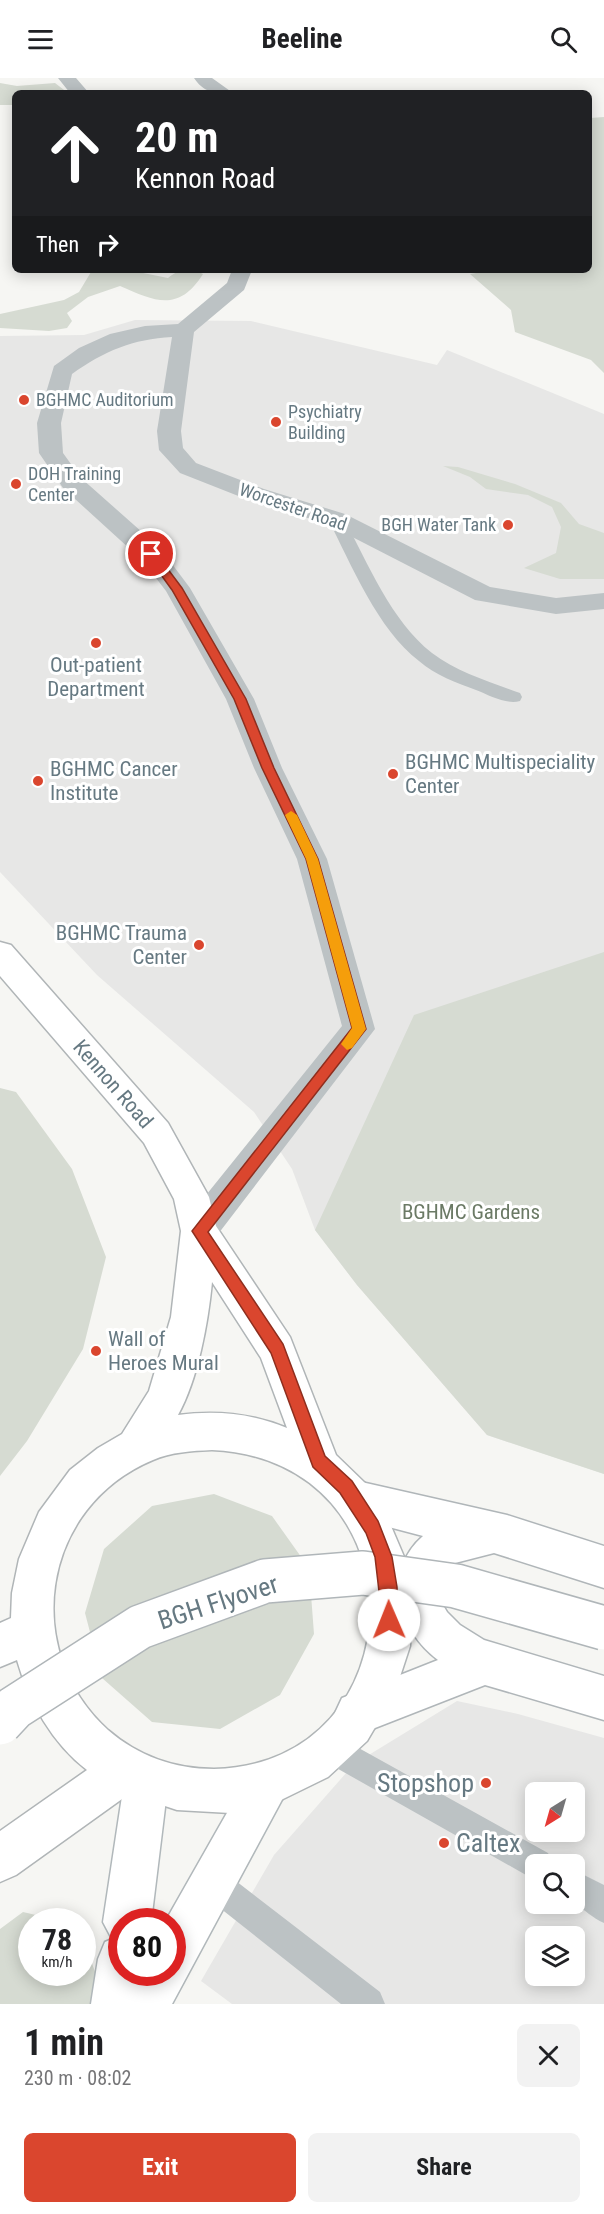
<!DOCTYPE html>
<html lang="en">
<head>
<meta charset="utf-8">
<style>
  :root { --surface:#fff; --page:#f2f2f2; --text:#202124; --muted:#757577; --accent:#da462e }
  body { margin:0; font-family:"Roboto Condensed",sans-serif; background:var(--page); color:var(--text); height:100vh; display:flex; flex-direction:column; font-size:22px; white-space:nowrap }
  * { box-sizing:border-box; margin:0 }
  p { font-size:20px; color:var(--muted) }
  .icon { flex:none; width:33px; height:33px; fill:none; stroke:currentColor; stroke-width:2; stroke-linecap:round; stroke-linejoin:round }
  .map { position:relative; height:1926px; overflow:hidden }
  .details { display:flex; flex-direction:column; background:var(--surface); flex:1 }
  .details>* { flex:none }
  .guide { position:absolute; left:12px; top:12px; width:580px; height:183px; border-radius:9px; box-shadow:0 3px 15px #0003; background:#202124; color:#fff; overflow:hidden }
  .needle { width:39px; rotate:217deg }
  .buttons { position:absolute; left:525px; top:1704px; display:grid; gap:12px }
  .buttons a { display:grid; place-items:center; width:60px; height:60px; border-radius:9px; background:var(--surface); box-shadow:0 3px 15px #0003; font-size:30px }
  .speed { position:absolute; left:18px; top:1830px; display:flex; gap:12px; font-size:30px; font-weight:700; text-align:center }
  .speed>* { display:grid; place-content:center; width:78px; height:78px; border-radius:50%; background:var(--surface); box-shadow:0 3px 15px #0003; line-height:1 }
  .speed small { font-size:15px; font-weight:400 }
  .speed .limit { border:9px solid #d22; background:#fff; color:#111 }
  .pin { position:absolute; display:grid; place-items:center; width:51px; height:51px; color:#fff; margin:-26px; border:3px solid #fff; border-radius:50%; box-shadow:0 2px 6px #0007 }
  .me { position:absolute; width:66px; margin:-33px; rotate:359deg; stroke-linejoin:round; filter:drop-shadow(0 0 4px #0008) }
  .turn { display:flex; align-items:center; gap:21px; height:126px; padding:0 24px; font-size:27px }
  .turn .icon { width:78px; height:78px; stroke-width:2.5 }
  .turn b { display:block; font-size:42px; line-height:51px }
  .then { display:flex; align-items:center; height:57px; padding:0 24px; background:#0003; gap:12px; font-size:22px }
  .round { display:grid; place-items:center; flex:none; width:63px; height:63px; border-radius:9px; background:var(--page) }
  .head { display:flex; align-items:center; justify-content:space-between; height:102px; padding:0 24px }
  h1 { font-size:36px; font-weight:700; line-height:45px }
  .action { display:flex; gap:12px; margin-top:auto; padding:12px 24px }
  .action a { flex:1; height:69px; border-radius:9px; background:var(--accent); color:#fff; font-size:24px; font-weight:700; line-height:69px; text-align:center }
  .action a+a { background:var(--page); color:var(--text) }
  header { display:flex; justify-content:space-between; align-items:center; height:78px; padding:0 24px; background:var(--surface); font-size:27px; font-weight:700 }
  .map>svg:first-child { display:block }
  .built { fill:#e7e7e6; fill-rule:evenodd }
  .green { fill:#d6dbd2 }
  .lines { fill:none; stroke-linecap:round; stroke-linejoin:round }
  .secondary-casing { stroke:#b1b8bb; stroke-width:3 }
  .primary-casing { stroke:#b0b6b9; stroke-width:3 }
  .trunk-casing { stroke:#b0b5b7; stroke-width:3 }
  .service { fill:#bcc2c4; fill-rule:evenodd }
  .minor { fill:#bcc2c4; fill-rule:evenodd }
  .secondary { fill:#fff; fill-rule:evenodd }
  .primary { fill:#fff; fill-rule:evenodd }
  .trunk { fill:#fff; fill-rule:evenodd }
  .primary-bridge-casing { stroke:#b0b6b9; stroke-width:46; stroke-linecap:butt }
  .primary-bridge { stroke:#fff; stroke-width:43 }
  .route { fill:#da462e; stroke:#8e2e1e; stroke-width:1.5 }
  .slow { fill:#f59e0b }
  .poi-dot { fill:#da462e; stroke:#fff; stroke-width:2 }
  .labels { text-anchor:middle; stroke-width:6; stroke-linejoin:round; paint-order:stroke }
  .far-poi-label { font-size:18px; fill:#667982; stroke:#fff; text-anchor:start }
  .far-street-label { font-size:18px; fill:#667982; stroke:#fff }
  .poi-label { font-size:21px; fill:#667982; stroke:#fff; text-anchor:start }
  .street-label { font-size:21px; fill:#667982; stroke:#fff }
  .park-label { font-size:21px; fill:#6b7a65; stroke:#fff }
  .near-street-label { font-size:26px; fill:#667982; stroke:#fff }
  .near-poi-label { font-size:26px; fill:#667982; stroke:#fff; text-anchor:end }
</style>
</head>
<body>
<header><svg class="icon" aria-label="menu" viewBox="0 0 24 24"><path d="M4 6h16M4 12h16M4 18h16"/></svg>Beeline<svg class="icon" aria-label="search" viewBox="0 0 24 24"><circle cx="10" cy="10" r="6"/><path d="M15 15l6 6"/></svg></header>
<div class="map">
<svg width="604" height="1926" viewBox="0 0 604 1926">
  <rect width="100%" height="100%" fill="#f6f6f3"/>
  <path class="built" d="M135,242L251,243L437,287L447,272L604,336V1396L487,1357L357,1207L315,1152L292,1091L254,1034L97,897L0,794V258L84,257Z
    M457,1623L518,1636L604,1660V1926H232L201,1903L274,1777L354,1686ZM536,1714H574V1754H536ZM536,1786H574V1826H536ZM536,1858H574V1898H536Z"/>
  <path class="green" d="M0,5L17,8L55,5L68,15H15V27H0Z
    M604,39V295L591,282L515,254L511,232L470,196L495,192H590V40Z
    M88,192H128L168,200C179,191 189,189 203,196C179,234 156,224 120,208L88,219L67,235L72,243L67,250L49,253L0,250V236L64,222L79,214L91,194Z
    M443,388L458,389L515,406L561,425L579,446L604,455V501H560L524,490L556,475L561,449L552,429L528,417L486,411L470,399Z
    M604,874V1396L487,1357L357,1207L315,1152L414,937Z
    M0,1010L16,1014L72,1091L106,1179L83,1271L27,1363L0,1398Z
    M214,1416L272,1438L309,1490L314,1556L280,1617L220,1651L152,1644L102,1600L85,1535L104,1471L152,1428Z
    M23,1834L61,1843L32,1844V1894H82L83,1861L101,1910L96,1926H0V1851Z"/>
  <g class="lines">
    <g class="secondary-casing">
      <path id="secondary" d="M146,1683L162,1689L168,1705L151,1844H122V1894H172V1844H165L253,1689L269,1683L285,1689L291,1705L172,1926H91L98,1881L105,1864L112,1861L103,1844L124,1705L130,1689Z"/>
    </g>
    <g class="primary-casing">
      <path id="primary" d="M357,1403L507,1437L604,1468V1510L494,1475L455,1485L443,1495L439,1507L440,1522L447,1534L460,1547L484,1562L604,1598V1642L485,1607L357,1657L342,1650L335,1635L342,1620L438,1582C398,1552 381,1495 423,1458L343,1437L337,1423L343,1409Z"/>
    </g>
    <g class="trunk-casing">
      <path id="trunk" d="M0,864L11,867L168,1045L209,1119L216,1148L290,1259L336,1377L365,1405L385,1434L405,1481L412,1515L410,1568L394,1617L367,1663L328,1699L281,1722L230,1735L177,1732L129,1716L16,1797L0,1804V1753L87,1692C52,1665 29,1624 17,1582L0,1589V1545L11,1540L12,1515L19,1481L39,1434L70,1392L98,1370L122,1356L149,1313L171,1239L181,1153L174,1121L144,1065L0,898ZM212,1204L261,1280L287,1350C251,1335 216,1332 178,1337C198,1301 208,1245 212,1204ZM212,1372C426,1382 419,1686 214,1691C175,1691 138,1678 108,1652C20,1572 41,1429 153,1382C171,1374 192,1373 212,1372Z"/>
    </g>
    <path class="service" d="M336,436L344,441C368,485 391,543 432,575C457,594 490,604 520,615L522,619L520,623C506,627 489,617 476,612C457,605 435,597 419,583C378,552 351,486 328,441Z
      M328,1653L548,1775L553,1786H536V1801L526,1797L317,1679L313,1668L317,1657Z
      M212,1788L223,1793L380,1914L385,1926H341L201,1815L196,1804L201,1793Z
      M574,1792L604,1807V1845C592,1840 586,1832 574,1826Z"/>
    <path class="minor" d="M58,0H76L89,15H70Z
      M194,0H212L233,15C215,15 205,16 194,0Z
      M232,192H252L244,212L194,254L181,353L183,370L196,385L264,411L345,436L490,509L556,520L604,515V531L556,536L475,522L327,446L246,421L180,395L159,372L157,353L172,259C133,261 104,273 72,296L61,345L63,375L81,400L160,470L190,510L254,621L282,690L327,781L375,951L212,1164L199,1169L186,1164L181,1153L186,1142L342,948L297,781L254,690L226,621L166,513L142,482L63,410L39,375L37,345L54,288L79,270L110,256L145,248L178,246L227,205Z"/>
    <use href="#secondary" class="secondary"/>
    <use href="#primary" class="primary"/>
    <use href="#trunk" class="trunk"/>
    <g class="primary-bridge-casing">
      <path id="primary-bridge" d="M0,1645L14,1630L140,1549L265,1503L363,1495L456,1508L604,1550"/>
    </g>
    <use href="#primary-bridge" class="primary-bridge"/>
  </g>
  <path class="route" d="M148,474H155L182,510L246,621L274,690L318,781L366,951L208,1154L283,1266L325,1378L352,1403L378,1443L392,1479L397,1509L398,1542L395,1548L389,1551L383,1548L375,1479L366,1455L340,1415L313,1389L271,1275L192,1153L352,950L306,781L262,690L234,621L172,512L146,476Z"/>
  <path class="slow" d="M291,733L297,737L318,781L366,951L352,970L347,972L341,966L352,950L306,781L285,737Z"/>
  <g class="poi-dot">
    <circle cx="24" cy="322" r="6"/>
    <circle cx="276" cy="344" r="6"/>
    <circle cx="16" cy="406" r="6"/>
    <circle cx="508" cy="447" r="6"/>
    <circle cx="96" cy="565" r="6"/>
    <circle cx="393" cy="696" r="6"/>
    <circle cx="38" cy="703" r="6"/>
    <circle cx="199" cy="867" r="6"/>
    <circle cx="96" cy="1273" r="6"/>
    <circle cx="486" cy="1705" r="6"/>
    <circle cx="444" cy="1765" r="6"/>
  </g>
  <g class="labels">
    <g class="far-poi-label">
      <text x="36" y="328">BGHMC Auditorium</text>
      <text x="288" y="340">Psychiatry<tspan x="288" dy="21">Building</tspan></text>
      <text x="28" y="402">DOH Training<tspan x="28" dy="21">Center</tspan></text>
      <text x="496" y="453" text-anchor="end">BGH Water Tank</text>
    </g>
    <g class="far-street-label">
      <text transform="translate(293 429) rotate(19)" y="6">Worcester Road</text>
    </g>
    <g class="poi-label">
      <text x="96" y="594" text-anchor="middle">Out-patient<tspan x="96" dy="24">Department</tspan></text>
      <text x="405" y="691">BGHMC Multispeciality<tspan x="405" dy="24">Center</tspan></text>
      <text x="50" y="698">BGHMC Cancer<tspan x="50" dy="24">Institute</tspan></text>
      <text x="187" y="862" text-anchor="end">BGHMC Trauma<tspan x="187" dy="24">Center</tspan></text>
      <text x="108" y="1268">Wall of<tspan x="108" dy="24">Heroes Mural</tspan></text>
    </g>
    <g class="street-label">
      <text transform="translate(113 1006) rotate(49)" y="7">Kennon Road</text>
    </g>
    <g class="park-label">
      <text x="471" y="1141">BGHMC Gardens</text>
    </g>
    <g class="near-street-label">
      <text transform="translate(218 1524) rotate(-18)" y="9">BGH Flyover</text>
    </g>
    <g class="near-poi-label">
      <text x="474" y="1714">Stopshop</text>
      <text x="456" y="1774" text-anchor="start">Caltex</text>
    </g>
  </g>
</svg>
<div class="buttons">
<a><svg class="needle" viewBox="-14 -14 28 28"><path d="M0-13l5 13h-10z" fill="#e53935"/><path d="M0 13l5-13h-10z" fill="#757577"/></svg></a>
<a><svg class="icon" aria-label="search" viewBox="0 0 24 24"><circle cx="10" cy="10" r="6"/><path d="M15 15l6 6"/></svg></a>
<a><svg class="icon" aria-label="layers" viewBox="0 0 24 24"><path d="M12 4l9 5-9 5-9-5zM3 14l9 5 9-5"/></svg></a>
</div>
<div class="speed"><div>78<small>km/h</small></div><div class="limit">80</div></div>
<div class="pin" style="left:151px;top:476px;background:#d93025"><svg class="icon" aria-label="arrive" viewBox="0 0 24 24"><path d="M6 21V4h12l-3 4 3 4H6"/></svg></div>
<svg class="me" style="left:389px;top:1542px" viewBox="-20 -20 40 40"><circle r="19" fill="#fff"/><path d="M0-13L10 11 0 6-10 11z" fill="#da462e"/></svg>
<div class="guide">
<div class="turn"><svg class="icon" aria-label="ahead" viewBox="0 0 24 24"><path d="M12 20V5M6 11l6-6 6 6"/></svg><div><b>20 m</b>Kennon Road</div></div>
<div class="then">Then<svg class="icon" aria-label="right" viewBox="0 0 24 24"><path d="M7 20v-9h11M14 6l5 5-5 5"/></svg></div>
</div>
</div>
<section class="details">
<div class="head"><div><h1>1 min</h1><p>230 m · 08:02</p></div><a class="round"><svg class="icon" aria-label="close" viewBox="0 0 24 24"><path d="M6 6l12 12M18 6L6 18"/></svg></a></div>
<div class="action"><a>Exit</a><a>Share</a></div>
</section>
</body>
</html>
